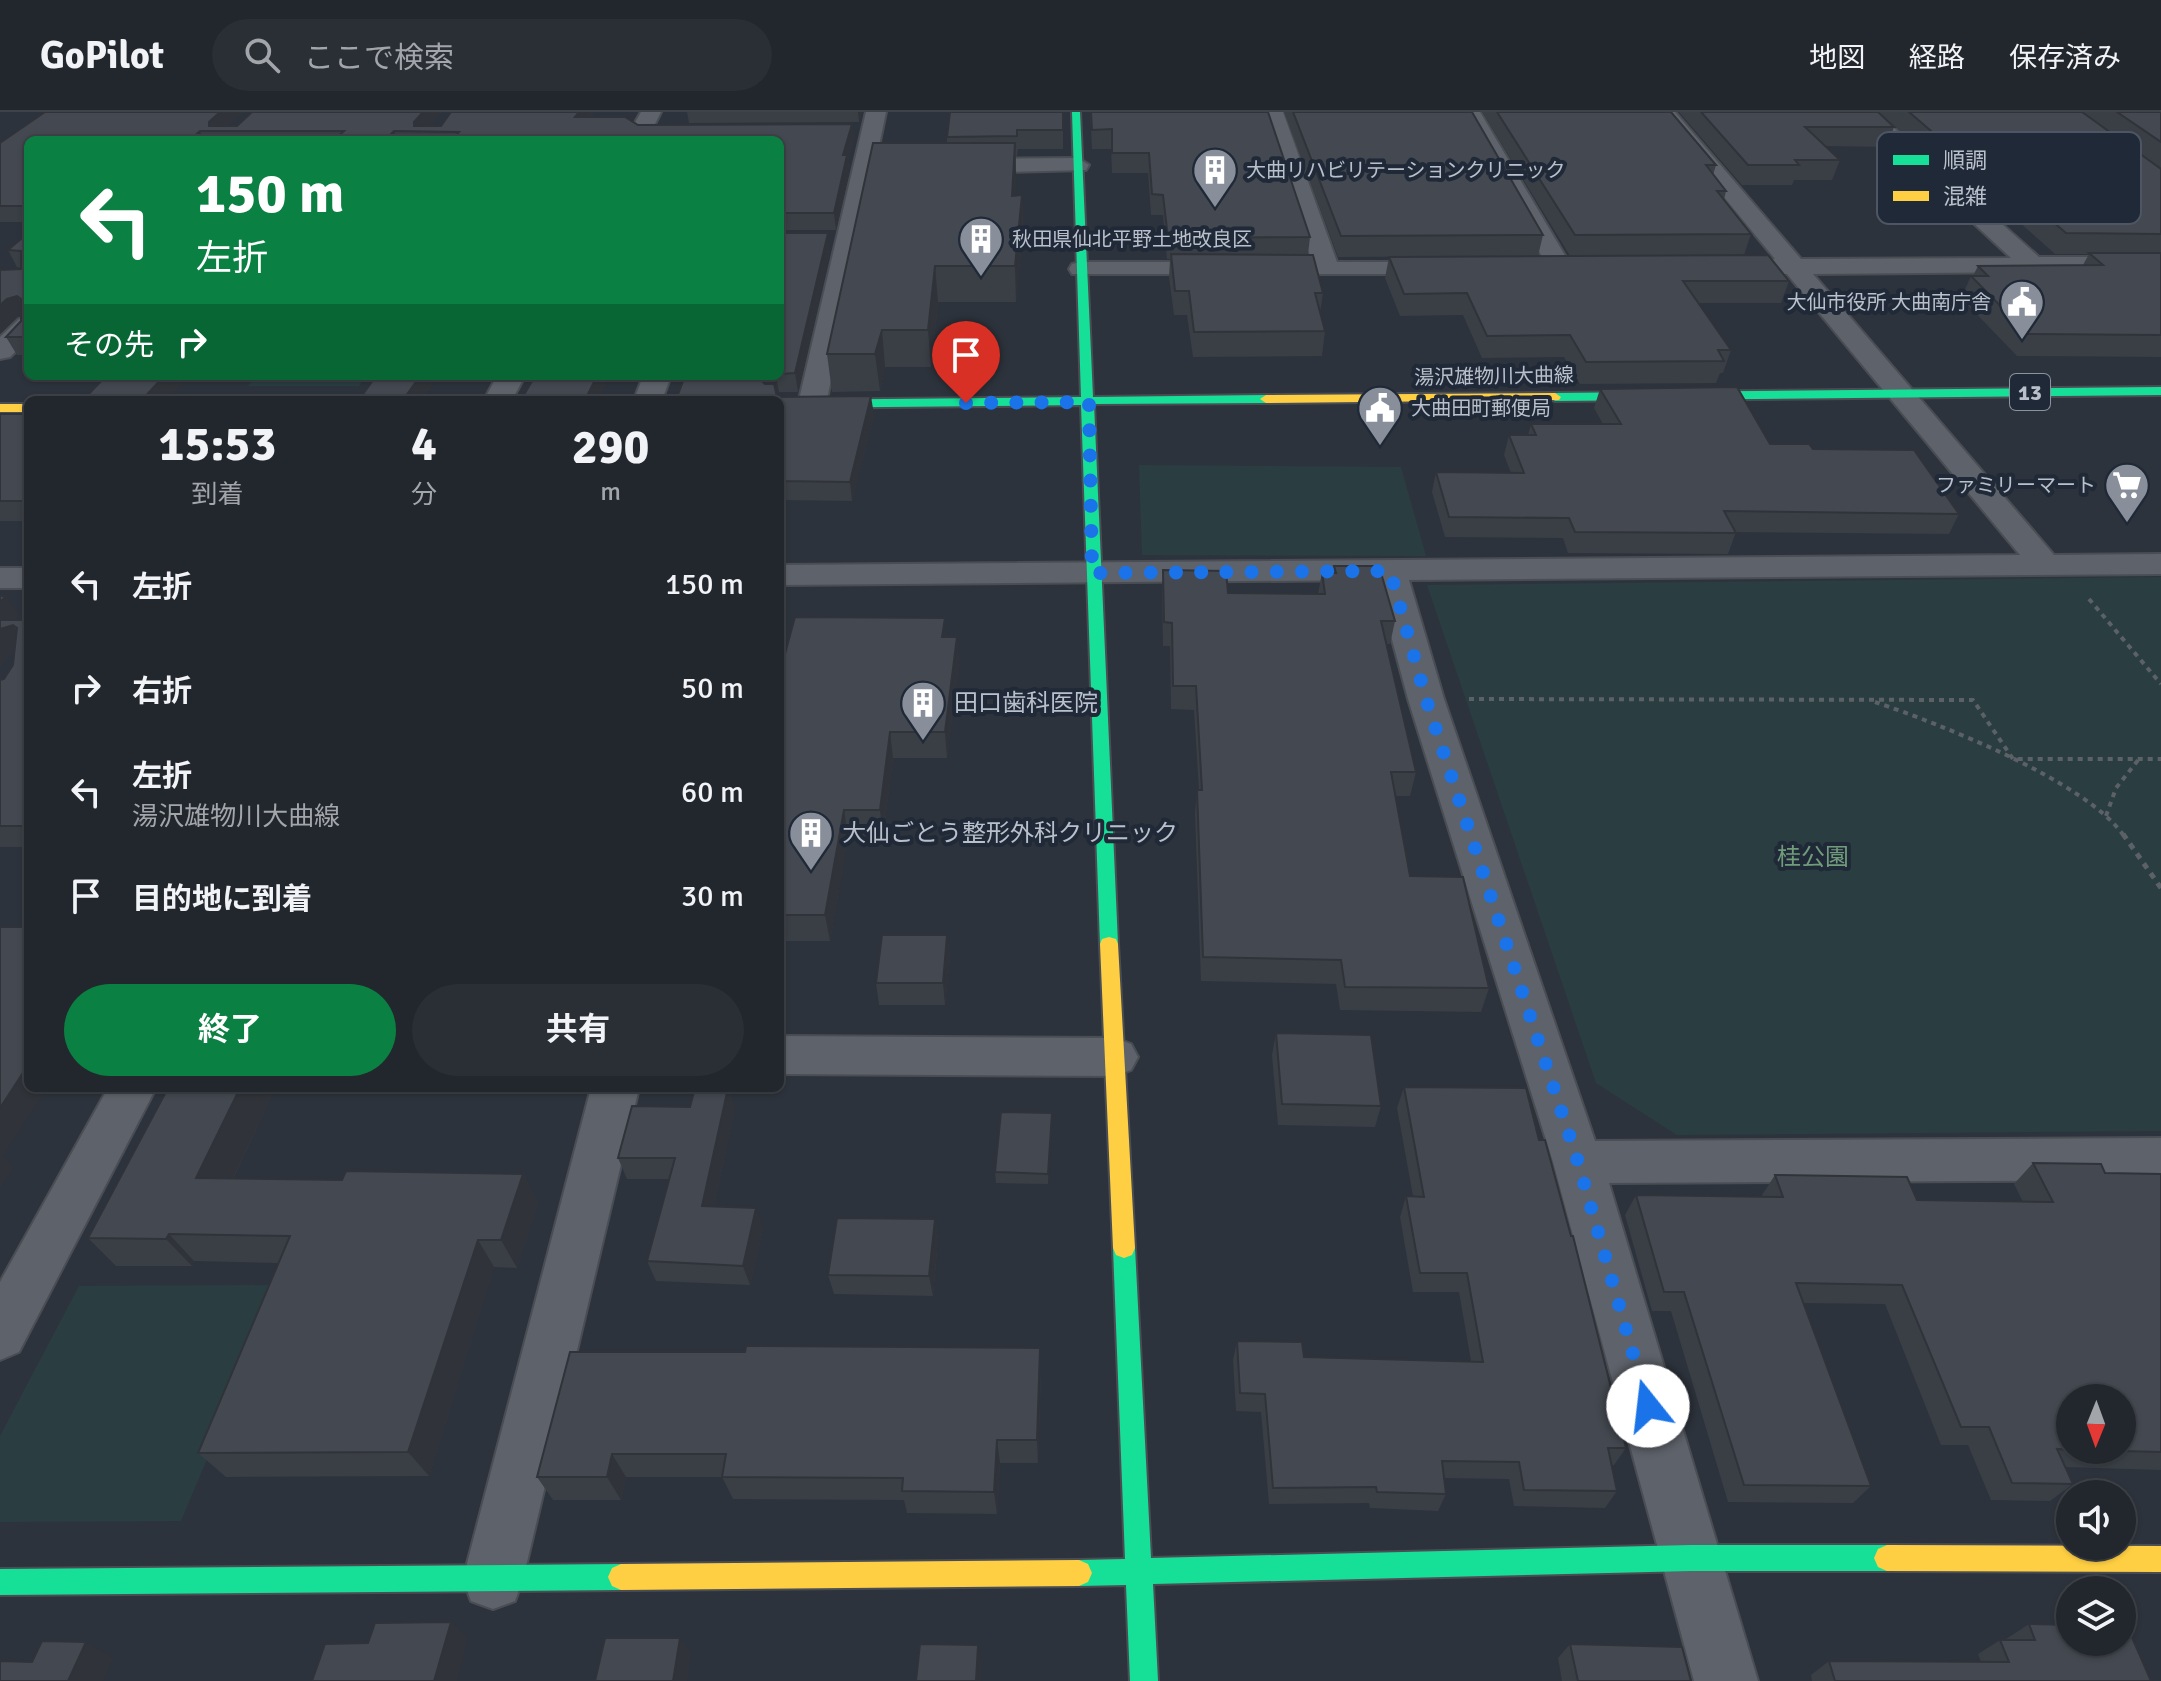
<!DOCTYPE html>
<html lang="ja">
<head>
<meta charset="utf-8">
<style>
  :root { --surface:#22262d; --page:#2a2e35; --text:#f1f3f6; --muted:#a2a5aa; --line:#3f4349; --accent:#0b8043 }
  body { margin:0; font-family:Signika,"Noto Sans JP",sans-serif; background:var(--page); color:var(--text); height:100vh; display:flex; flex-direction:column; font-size:30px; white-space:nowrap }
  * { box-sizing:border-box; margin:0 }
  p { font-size:26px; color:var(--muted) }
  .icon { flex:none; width:44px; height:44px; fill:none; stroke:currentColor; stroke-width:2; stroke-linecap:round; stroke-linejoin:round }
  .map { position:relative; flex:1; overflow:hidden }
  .panel { position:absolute; left:24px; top:284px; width:760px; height:696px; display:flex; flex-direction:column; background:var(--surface); border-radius:12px; box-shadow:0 2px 6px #0004,0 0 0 2px var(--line) }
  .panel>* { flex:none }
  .hud { position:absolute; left:24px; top:24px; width:760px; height:244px; border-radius:12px; box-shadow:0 2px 6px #0004,0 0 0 2px var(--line); background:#0b8043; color:#fff; overflow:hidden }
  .needle { width:52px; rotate:181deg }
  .buttons { position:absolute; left:2056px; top:1272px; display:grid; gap:16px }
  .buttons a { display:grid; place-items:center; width:80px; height:80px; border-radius:50%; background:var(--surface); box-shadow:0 2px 6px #0004,0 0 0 2px var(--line); font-size:40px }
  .pin { position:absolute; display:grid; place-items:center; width:68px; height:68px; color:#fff; margin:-82px -34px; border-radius:50% 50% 50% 0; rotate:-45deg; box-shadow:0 0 8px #0007 }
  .pin .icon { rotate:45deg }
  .me { position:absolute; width:88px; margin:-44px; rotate:344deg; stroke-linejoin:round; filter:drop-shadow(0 0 6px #0008) }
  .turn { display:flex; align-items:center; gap:28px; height:168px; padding:0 40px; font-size:36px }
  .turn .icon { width:104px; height:104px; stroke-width:2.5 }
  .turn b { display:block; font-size:56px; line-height:68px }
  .then { display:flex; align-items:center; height:76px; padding:0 40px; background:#0003; gap:16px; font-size:30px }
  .eta { display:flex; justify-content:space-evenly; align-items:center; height:136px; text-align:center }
  .eta b { font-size:48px; font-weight:700; line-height:56px }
  .button { display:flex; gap:16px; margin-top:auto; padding:16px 40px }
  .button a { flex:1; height:92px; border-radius:48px; background:var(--accent); color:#fff; font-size:32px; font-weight:700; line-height:92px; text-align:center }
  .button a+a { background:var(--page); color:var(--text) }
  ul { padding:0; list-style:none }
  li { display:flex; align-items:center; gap:24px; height:104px; padding:0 40px }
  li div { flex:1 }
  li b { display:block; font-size:30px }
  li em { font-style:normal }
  header { display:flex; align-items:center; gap:48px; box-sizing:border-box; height:112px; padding:0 40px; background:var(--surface); border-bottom:2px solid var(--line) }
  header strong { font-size:38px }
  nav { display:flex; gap:44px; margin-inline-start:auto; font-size:28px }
  .search { width:560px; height:72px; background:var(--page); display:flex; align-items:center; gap:20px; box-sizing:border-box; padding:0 28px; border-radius:44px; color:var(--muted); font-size:30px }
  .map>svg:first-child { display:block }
  .green { fill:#2a3e42 }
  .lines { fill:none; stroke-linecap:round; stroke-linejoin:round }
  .street-casing { stroke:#4a4e54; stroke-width:4 }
  .fast-casing { stroke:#4a4e54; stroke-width:4 }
  .slow-casing { stroke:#4a4e54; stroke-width:4 }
  .path-far1 { stroke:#5b6166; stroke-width:4; stroke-dasharray:5 5; stroke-linecap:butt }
  .path { stroke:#5b6166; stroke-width:5; stroke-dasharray:6 6; stroke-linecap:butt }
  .street { fill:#5e626a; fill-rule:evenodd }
  .fast { fill:#16e098; fill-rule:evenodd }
  .slow { fill:#ffcf43; fill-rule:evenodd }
  .wall { fill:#3a3f46 }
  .shaded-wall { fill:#303339 }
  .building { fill:#444951; stroke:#303339; stroke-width:2 }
  .route { stroke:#1a73e8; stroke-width:14; stroke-dasharray:0 25.2 }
  .labels { text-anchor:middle; stroke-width:8; stroke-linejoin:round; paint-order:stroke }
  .far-poi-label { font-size:20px; fill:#b9c0cc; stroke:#202937; text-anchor:start }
  .far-street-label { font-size:20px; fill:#b9c0cc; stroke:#202937 }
  .shield { fill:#202937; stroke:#8b939f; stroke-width:2 }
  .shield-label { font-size:22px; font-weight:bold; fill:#b9c0cc }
  .poi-label { font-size:24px; fill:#b9c0cc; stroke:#202937; text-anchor:start }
  .park-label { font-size:24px; fill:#709c7b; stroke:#202937 }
  .key { fill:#202937; stroke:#4e5664; stroke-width:2 }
  .key-label { font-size:22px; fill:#b9c0cc }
</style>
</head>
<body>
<header>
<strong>GoPilot</strong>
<div class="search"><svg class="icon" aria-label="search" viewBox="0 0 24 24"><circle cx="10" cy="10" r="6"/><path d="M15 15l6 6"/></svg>ここで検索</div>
<nav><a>地図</a><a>経路</a><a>保存済み</a></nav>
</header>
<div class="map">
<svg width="2161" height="1569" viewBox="0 0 2161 1569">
  <rect width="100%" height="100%" fill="#2d333c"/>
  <path class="green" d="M256,264H365L359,274H248Z
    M1139,353L1401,355L1426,444L1142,443Z
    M2161,465V1019L1677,1023L1596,971L1427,473Z
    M280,1173L181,1409L0,1410V1324L79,1174Z"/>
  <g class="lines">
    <g class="street-casing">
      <path id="street" d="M641,0H661L647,28H625Z
        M866,0H886L826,292L822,298L812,301L802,298L798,292Z
        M1263,0H1283L1337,150H1444L1453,152L1456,157L1453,162H1072L1069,157L1072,152L1081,150H1312Z
        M1460,0H1480L1573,157L1570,162H1552L1549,157Z
        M1654,0H1675L1801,147L2011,146L1854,0H1876L2039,145H2161V159L1813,162L2054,443L2161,442V462L1409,468L1444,587L1595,1029L2161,1026V1068L1609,1071L1758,1569H1694L1553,1050L1408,587L1376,468L780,473V453L2020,443L1787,162L1713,160L1710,155L1713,150L1775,147Z
        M1078,46L1089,53L1086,58L959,61L948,54L959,47Z
        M28,205V227L10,245L0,247V225L19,207Z
        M497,264H525L512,288H484Z
        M643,264H671L662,288H634Z
        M0,456H28V476H0Z
        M780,924L1115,926L1131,932L1138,945L1131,958L1115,964L780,962Z
        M108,976H156L19,1240L0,1248V1170Z
        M591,976H639L523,1467L515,1489L493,1497L471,1489L463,1467Z"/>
    </g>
    <g class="fast-casing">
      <path id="fast" d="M1072,0H1080L1093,285L1266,283L1272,287L1266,291L1094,292L1118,832L1116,837H1102L1100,832L1081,293L780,296V288L1081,285Z
        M2161,275V283L1555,289L1549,285L1555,281Z
        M1124,1126L1132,1129L1135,1136L1151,1446L1691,1433H1887L1896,1437L1900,1446L1896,1455L1887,1459H1691L1153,1472L1158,1569H1130L1126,1473L1079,1474L1070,1470L1066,1461L1070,1452L1079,1448L1125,1447L1113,1136L1116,1129Z
        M621,1452L630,1456L634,1465L630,1474L621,1478L0,1483V1457Z"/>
    </g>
    <g class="slow-casing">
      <path id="slow" d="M1555,281L1561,285L1559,288L1266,291L1260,287L1266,283Z
        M0,292H28V300H0Z
        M1109,825L1116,827L1118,832L1135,1136L1132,1143L1124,1146L1116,1143L1113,1136L1100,832L1102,827Z
        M1887,1433L2161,1434V1460L1887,1459L1878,1455L1874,1446L1878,1437Z
        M1079,1448L1088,1452L1092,1461L1088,1470L1079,1474L621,1478L612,1474L608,1465L612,1456L621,1452Z"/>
    </g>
    <path class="path-far1" d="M2089,487L2161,572
      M1469,587L1973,588L2013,647H2161
      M1875,590C1940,612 2086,669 2124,724
      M2106,704L2116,676L2139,647"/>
    <path class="path" d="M2123,722L2161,776"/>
    <use href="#street" class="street"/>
    <use href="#fast" class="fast"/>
    <use href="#slow" class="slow"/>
  </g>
  <path class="wall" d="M243,0L228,14H237L252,0H442L429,14H441L451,0H593L590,5L638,13L852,12L854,28L848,48L849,59L836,118H780V28H28V110H0V31Z
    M687,0H862L859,10L689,11Z
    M1063,0V37H1018L1017,44H1016L1015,84L1022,83L1023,118L1016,190H938L931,255H885L880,279L832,280L827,242L947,31V25Z
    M1090,0H1268L1310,125L1308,142L1323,181L1320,201L1325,219L1322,244L1193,245L1187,203H1174L1169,165L1170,147H1167L1163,103H1151L1148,61H1112L1111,37H1092Z
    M1284,0H1472L1543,123L1538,144L1338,145Z
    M1482,0H1671L1716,53L1713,63L1726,79L1724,88L1751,122L1744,143L1789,169L1781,191H1698L1731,238L1723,261H1720L1716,271L1580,272L1564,245L1482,246L1463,203L1400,204L1385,166L1389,145L1570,144Z
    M1679,0H1878L1894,15L1887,35L1825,34L1840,48L1832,68H1794L1792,73H1742Z
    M1879,0H2161V245L2017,244L1961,186L1971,164H1973L1978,154L2083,153L2089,142H2055L1980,75H1965Z
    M28,121V243H17L6,225L21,209V204L17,205L0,221L21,157V156L17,155L8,138Z
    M780,121L830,138L798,280H779L776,282L777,285L874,303L852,389L780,388V288L684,267H673L672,264H780Z
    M376,264H468L467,265L437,266Z
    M535,264H641L639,267Z
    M1600,277L1770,332L1813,337L1959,402L1949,422L1736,420L1728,442L1568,441L1563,426L1445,425L1432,380L1436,360L1511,361L1504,343L1509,323H1528L1531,312H1603L1594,296Z
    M0,302H28V409H0Z
    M1334,454L1395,509L1390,532H1386L1416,660L1410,684H1395L1410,764L1489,876L1481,900L1340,898L1336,872L1201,869L1195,701L1197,678H1199L1194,598L1171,597L1170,534H1163L1162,482L1163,458L1228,481L1318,482L1322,460L1333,461Z
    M0,484L20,504L16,508H28V735H0V568L4,567L13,553L15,538H13L0,554Z
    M946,525H957L959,551L947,646H893L883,724H848L830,829H780V560Z
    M947,823L950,845L945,893H879L876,871Z
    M1276,921L1381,994L1375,1015L1278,1013L1272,943Z
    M1404,975L1539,1028L1626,1336L1614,1353H1612L1617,1379L1605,1396L1514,1394L1509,1367L1444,1366L1446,1382L1438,1399L1370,1396L1369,1391L1269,1392L1261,1300L1236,1299L1233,1248L1237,1229L1304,1245L1471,1249L1459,1180H1413L1400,1105L1406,1084H1413L1397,996Z
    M168,976H275L233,1067L342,1068L523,1062L538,1091L517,1156L494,1155L429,1364L226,1365L198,1341L278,1151L194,1149L192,1154H116L88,1126Z
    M735,995L714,1095L763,1117L750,1173L656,1169L647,1149L670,1067H627L618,1046Z
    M1052,1012L1048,1072L996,1071L995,1060Z
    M2033,1051L2105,1061L2161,1062V1358L2065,1355L2073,1372L2050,1389L1991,1388L1968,1333H1941L1885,1192L1803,1191L1871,1374L1853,1391L1728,1390L1671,1199H1652L1625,1103L1636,1083L1762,1085V1083L1775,1063L1917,1088L2023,1090L2014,1072Z
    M935,1107L938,1127L933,1184L834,1182L828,1163Z
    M570,1240L1041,1261L1038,1351H1000L997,1402L907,1401L904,1388L733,1387L722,1365H626L621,1388H553L537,1365Z
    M2029,1512L2151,1569H1812L1811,1563L1829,1549L1981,1550L1978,1542L2000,1528H2006V1527Z
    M1570,1532L1691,1569H1562L1558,1546Z"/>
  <path class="shaded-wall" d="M220,0H243L223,19L209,14V10Z
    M423,0H442L425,19L414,14V10Z
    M579,0H593L579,21L575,5Z
    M858,0H862L859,10Z
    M852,12L854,28L848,48L849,59L836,118L834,101L843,43Z
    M200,19L203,28H190Z
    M394,19L397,28H385Z
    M1015,31L1016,63L1013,118L1012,84Z
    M1022,83L1023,118L1016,190L1015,154Z
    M828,121L830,138L798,280L795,261Z
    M935,154L938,190L931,255L928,218Z
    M17,184L27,202L17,205L0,221V193L7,187Z
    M882,218L885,255L880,279L875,242Z
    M164,264H189L168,288H142Z
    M420,264H437V266L423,288H403Z
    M597,264H608L609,267L599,288H585Z
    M771,264H776L779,280L765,287L762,269Z
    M871,284L874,303L852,389L850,370Z
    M6,484L20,504L12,514L13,513L27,534L13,538L0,554V490Z
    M945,506L947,532L942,525Z
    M957,525L959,551L947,646L945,620Z
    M890,620L893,646L883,724L880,698Z
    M844,698L848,724L830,829L825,803Z
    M947,823L950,845L945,893L943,871Z
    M28,953V976H47L3,1044L14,1055L0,1077V996Z
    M240,976H275L220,1094L196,1066Z
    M728,976H729L735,995L710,1114L702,1094Z
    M1052,1001V1012L1048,1072V1062Z
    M523,1062L538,1091L517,1156L501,1128Z
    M756,1096L763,1117L750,1173L743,1154Z
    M935,1107L938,1127L933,1184L929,1164Z
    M169,1122L194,1149L192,1154L166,1127Z
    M478,1128L494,1155L429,1364L408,1340Z
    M1040,1236L1041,1261L1038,1351L1037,1328Z
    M997,1328L1000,1351L997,1402L994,1380Z
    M612,1342L626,1365L621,1388L607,1365Z
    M451,1510L468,1526L457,1569H434Z
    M680,1526L692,1542L687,1569H673Z
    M86,1530L113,1546L103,1569H68Z
    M978,1533L982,1553L981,1569H976Z"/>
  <path class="building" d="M45,0H220L209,10V14H237L252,0H423L414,10V14H441L451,0H579L575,5H625L638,13L852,12L843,43H847L834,101H780V28H452L459,20L394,19L385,28H334L344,19H200L190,28H28V94H0V31Z
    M950,0H1063V18H1017V24L947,25Z
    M1091,0H1268L1310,125L1168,126L1163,83L1152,82L1149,41H1112V17L1092,18Z
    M1293,0H1472L1543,123L1341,124Z
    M1497,0H1671L1716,53H1706L1726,79H1717L1751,122L1575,123Z
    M1701,0H1878L1894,15H1805L1840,48H1795L1799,53H1748Z
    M1909,0H2082L2161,57V122L2066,121L1989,55H1973Z
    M2117,0H2161V30Z
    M873,31H1015L1012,84L1022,83L1015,154H935L928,218H882L875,242H827Z
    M28,121V225H6L21,209V187L17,184L7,187L0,193V158L21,157V139L8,138Z
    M780,121H828L795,261L780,262Z
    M2089,141H2161V223L2028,222L1971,164H1988L1978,154L2103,153Z
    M1171,142L1313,143L1323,181H1315L1325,219L1194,220L1189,179H1175Z
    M1768,143L1789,169H1683L1731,238H1718L1724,249L1586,250L1570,223L1487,224L1467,181L1404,182L1389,145Z
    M106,264H164L142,288H83Z
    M376,264H420L403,288H359Z
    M535,264H597L585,288H521Z
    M685,264H771L762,269L765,272H774L777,285L871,284L850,370L780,369V288H676Z
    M1737,275L1770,332H1809L1813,337L1914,338L1959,402L1724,399L1736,421L1575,420L1569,406L1449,405L1436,360L1524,361L1509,323H1536L1531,312H1621L1600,277Z
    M0,302H28V389H0Z
    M1334,454H1379L1395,509H1381L1416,660H1391L1410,764L1463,765L1489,876L1345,875L1341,848L1203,845L1197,678H1202L1196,574H1173L1172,511L1164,510L1163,458L1226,459L1228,481L1325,482L1322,460L1336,461Z
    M0,484H6L0,490Z
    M795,505L945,506L942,525H957L945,620H890L880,698H844L825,803H780V560Z
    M0,508H28V714H0V568L4,567L13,553L17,516L13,513L0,517Z
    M0,815H28V953L0,996Z
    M882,823H947L943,871H876Z
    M1276,921L1371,923L1381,994L1282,992Z
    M1404,975L1526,976L1539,1028H1545L1571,1124H1573L1626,1336H1608L1617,1379L1524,1378L1519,1350L1442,1349L1446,1382L1377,1380L1376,1375L1273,1376L1265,1282L1240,1281L1237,1229L1302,1230L1304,1245L1483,1250L1467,1161H1420L1406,1084L1424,1085Z
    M168,976H240L196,1066L342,1068L346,1059L523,1062L501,1128H478L408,1340L198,1341L290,1124L169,1122L166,1127L88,1126Z
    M695,976H728L702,1094L756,1096L743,1154L647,1149L675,1046H618L632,994L690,995Z
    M1001,1000L1052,1001L1048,1062L995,1060Z
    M2033,1051L2101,1052L2105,1061L2161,1062V1340L2083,1338H2122V1286H2070V1338L2057,1337L2073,1372L2012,1371L1989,1315H1961L1902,1173L1796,1171L1871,1374L1744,1373L1684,1180H1664L1636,1083L1783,1085L1775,1063L1907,1065L1917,1088L2053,1090Z
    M837,1106L935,1107L929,1164L828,1163Z
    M746,1234L1040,1236L1037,1328H997L994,1380L902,1379L903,1366L722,1365L726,1342H612L607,1365H537L570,1240H745Z
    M451,1510L434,1569H312L325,1532L368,1531L375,1511Z
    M2029,1512L2070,1513V1530H2122V1514H2127L2151,1569H1835L1829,1549L2009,1550L2000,1528H2035Z
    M605,1526H680L673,1569H595Z
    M42,1529L86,1530L68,1569H0V1549L32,1550Z
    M920,1532L978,1533L976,1569H916Z
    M1570,1532L1682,1535L1691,1569H1578Z"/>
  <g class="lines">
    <path class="route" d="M966,291L1089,290L1092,461L1390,459L1426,587L1578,1050L1648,1294"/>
  </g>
  <defs>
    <g id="building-pin" transform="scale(2.3)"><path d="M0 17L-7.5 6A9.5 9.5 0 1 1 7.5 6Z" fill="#888f9a" stroke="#202937"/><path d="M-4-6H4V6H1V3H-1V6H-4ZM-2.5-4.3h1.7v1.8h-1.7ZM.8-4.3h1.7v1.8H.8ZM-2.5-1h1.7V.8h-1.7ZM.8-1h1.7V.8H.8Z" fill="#fff"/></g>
    <g id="civic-pin" transform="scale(2.3)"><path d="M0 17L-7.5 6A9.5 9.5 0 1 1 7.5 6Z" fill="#888f9a" stroke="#202937"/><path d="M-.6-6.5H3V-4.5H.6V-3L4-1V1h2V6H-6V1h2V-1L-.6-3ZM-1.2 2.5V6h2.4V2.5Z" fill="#fff"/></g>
    <g id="supermarket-pin" transform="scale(2.3)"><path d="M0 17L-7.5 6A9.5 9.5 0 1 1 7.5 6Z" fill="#888f9a" stroke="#202937"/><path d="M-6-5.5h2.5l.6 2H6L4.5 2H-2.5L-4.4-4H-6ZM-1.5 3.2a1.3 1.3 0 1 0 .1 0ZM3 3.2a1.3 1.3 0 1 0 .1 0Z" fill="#fff"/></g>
  </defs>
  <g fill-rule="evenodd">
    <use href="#building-pin" x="1215" y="58"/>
    <use href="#building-pin" x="981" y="127"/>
    <use href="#civic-pin" x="2022" y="190"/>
    <use href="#civic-pin" x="1380" y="296"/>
    <use href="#supermarket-pin" x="2127" y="373"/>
    <use href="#building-pin" x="923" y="591"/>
    <use href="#building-pin" x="811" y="721"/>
  </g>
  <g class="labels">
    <g class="far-poi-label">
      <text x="1246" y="65">大曲リハビリテーションクリニック</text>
      <text x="1012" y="134">秋田県仙北平野土地改良区</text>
      <text x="1991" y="197" text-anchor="end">大仙市役所 大曲南庁舎</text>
      <text x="1411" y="303">大曲田町郵便局</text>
      <text x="2096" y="380" text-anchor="end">ファミリーマート</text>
    </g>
    <g class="far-street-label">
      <text transform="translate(1494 264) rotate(-1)" y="7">湯沢雄物川大曲線</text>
    </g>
    <rect class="shield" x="2010" y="262" width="40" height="36" rx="6"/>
    <g class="shield-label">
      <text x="2030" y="288">13</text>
    </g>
    <g class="poi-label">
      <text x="954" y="599">田口歯科医院</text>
      <text x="842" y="729">大仙ごとう整形外科クリニック</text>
    </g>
    <g class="park-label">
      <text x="1813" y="753">桂公園</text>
    </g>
  </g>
  <rect x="1877" y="20" width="264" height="92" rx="12" class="key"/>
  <rect x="1893" y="43" width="36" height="10" fill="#16e098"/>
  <rect x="1893" y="79" width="36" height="10" fill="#ffcf43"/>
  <g class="key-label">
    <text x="1943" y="56">順調</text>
    <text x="1943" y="92">混雑</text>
  </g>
</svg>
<div class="buttons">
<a><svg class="needle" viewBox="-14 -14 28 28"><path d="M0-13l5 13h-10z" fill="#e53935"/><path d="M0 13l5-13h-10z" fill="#a2a5aa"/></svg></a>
<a><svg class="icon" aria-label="sound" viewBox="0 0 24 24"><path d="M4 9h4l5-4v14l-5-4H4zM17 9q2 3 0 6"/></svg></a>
<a><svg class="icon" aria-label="layers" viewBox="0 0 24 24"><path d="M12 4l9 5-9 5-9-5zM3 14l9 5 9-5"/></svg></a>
</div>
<div class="pin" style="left:966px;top:291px;background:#d93025"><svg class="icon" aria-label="arrive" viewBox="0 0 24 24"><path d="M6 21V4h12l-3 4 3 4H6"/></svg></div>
<svg class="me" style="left:1648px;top:1294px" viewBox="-20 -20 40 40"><circle r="19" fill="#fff"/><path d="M0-13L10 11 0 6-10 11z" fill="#1a73e8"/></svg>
<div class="hud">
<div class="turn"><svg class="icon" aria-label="left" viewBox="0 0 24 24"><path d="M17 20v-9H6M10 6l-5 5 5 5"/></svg><div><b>150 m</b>左折</div></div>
<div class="then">その先<svg class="icon" aria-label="right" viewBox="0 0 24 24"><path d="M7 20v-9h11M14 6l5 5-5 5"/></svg></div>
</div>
<section class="panel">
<div class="eta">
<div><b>15:53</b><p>到着</p></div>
<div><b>4</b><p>分</p></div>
<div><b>290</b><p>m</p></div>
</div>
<ul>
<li><svg class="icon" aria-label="left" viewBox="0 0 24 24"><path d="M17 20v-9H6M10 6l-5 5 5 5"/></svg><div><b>左折</b></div><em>150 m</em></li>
<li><svg class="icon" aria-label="right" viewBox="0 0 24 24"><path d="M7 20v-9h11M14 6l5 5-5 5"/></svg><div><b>右折</b></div><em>50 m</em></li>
<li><svg class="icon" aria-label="left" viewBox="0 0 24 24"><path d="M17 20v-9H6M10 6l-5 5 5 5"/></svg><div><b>左折</b><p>湯沢雄物川大曲線</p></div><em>60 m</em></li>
<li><svg class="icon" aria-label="arrive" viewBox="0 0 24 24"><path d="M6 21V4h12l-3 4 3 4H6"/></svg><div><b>目的地に到着</b></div><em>30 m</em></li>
</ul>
<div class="button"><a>終了</a><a>共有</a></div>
</section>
</div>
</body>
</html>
